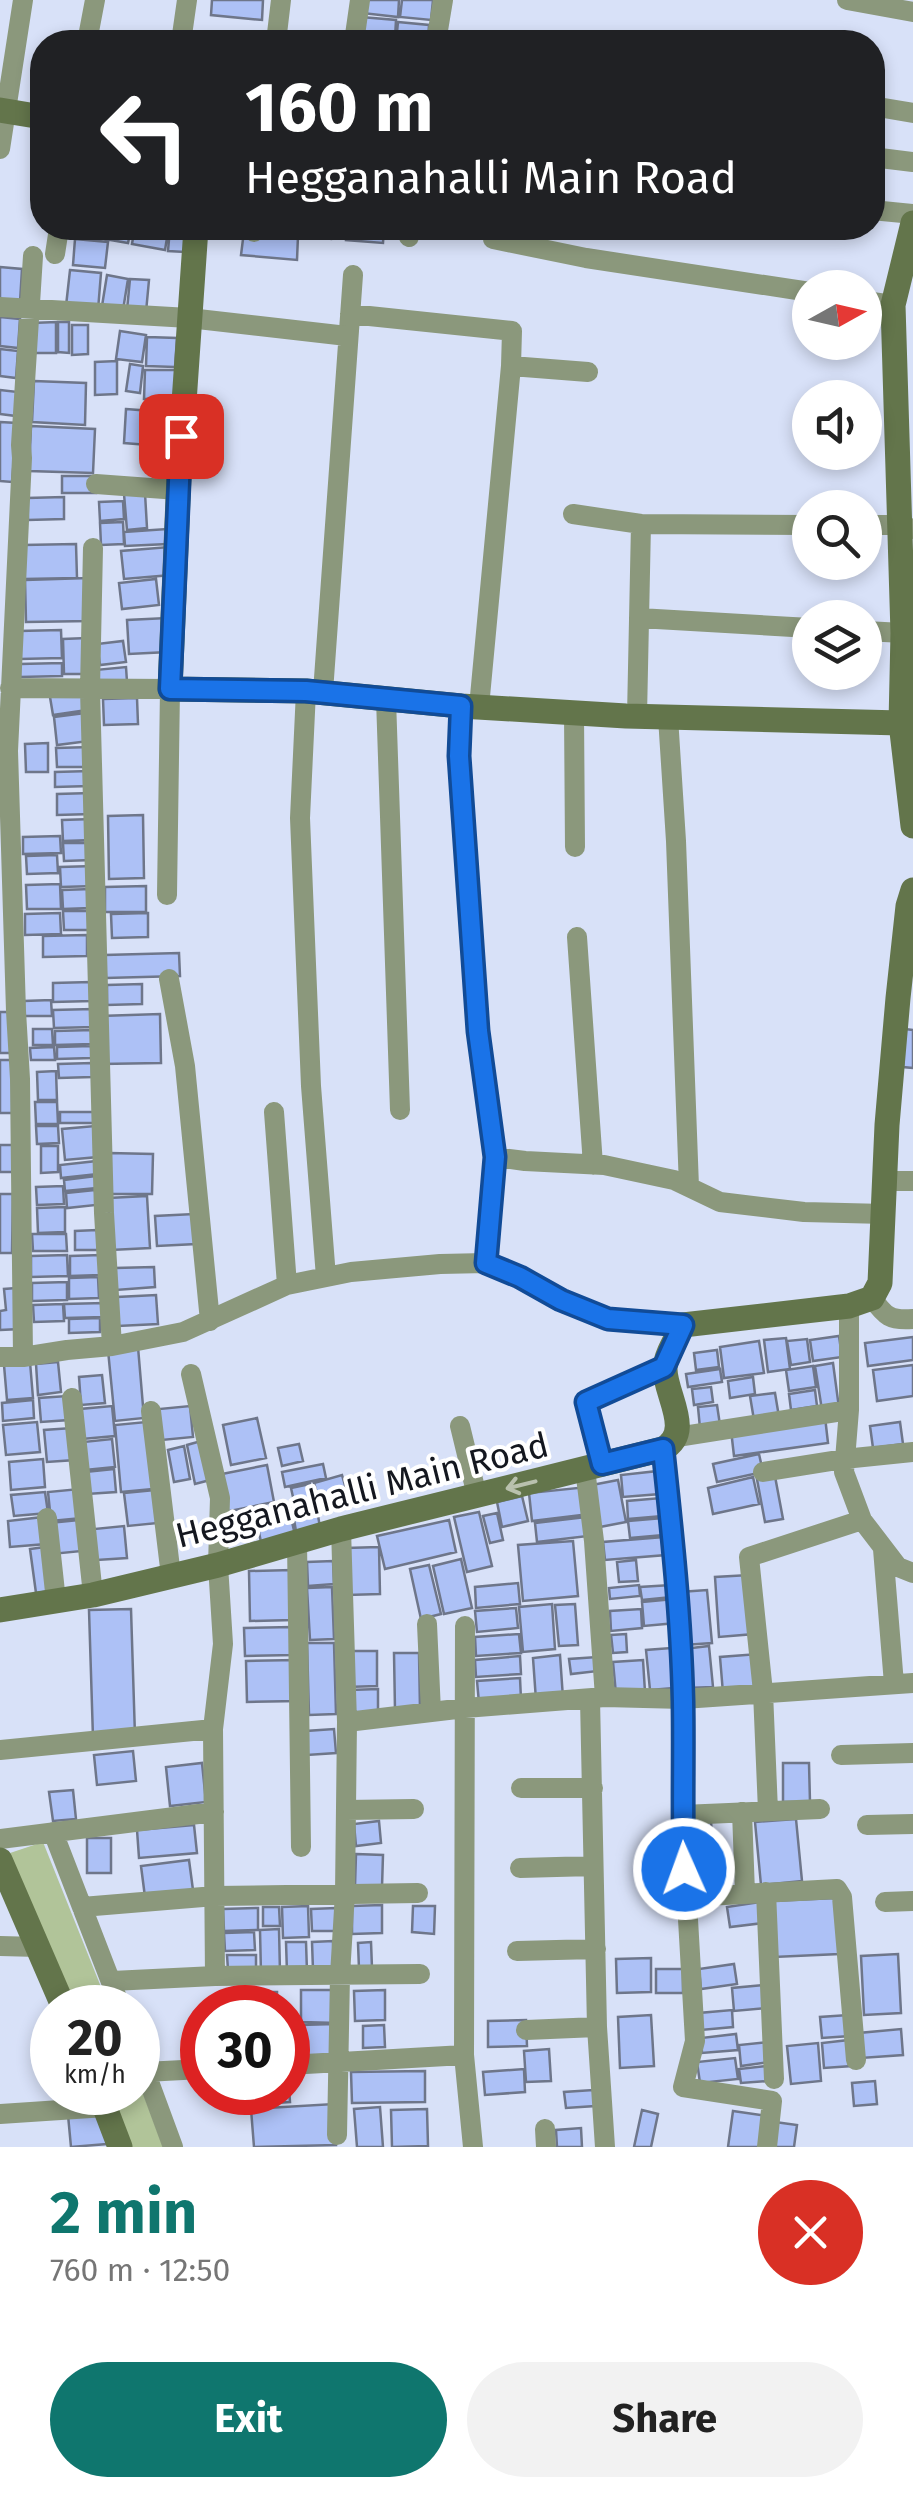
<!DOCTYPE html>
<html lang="en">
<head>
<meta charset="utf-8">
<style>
  :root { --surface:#fff; --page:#f2f2f2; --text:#222; --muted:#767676; --accent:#0f766e }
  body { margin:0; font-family:"Fira Sans",sans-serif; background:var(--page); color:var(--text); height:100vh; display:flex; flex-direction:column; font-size:38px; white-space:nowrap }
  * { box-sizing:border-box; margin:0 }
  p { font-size:32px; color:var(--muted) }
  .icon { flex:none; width:55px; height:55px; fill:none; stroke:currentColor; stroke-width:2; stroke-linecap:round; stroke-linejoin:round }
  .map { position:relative; height:2147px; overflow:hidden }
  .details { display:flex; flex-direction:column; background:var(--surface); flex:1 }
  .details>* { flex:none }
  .banner { position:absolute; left:30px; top:30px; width:855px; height:210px; border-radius:40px; box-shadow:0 5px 15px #0003; background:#202124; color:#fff; overflow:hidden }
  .needle { width:65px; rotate:82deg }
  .tools { position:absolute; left:792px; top:270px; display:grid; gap:20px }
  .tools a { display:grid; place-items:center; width:90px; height:90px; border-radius:50%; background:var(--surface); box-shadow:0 5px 15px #0003; font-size:50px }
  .speed { position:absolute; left:30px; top:1985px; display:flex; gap:20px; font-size:50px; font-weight:700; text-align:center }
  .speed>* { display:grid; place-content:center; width:130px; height:130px; border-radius:50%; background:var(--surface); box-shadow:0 5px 15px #0003; line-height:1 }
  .speed small { font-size:25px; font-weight:400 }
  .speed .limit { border:15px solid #d22; background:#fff; color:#111 }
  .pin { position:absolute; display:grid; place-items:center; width:85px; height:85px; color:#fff; margin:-42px; border-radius:20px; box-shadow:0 5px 15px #0006 }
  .me { position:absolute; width:110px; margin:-55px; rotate:358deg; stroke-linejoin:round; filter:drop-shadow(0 0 8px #0008) }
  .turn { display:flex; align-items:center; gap:35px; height:210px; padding:0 50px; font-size:45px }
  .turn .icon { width:130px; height:130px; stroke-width:2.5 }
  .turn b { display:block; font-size:70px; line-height:85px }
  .round { display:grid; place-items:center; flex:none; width:105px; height:105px; border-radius:52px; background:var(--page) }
  .summary { display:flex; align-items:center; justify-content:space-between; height:170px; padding:0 50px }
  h1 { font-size:60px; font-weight:700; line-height:75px; color:var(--accent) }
  .primary-button { display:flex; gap:20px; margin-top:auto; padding:20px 50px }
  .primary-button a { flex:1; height:115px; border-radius:60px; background:var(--accent); color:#fff; font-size:40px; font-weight:700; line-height:115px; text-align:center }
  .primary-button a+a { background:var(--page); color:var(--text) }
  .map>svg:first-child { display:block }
  .green { fill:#b1c499 }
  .building { fill:#adc1f6; stroke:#6e768a; stroke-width:2.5 }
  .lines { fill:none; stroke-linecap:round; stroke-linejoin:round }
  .street { stroke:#8b987c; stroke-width:20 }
  .secondary { stroke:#63754b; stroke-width:25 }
  .oneway { stroke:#b9c1ae }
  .route-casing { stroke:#114b97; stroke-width:25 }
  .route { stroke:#1a73e8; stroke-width:18 }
  .labels { text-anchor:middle; stroke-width:8; stroke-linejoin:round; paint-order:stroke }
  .street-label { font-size:35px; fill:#14171f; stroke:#fff }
</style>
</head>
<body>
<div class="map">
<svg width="913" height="2147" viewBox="0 0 913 2147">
  <rect width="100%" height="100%" fill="#d8e1f8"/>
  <path class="green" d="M43,1842L109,2007H71L10,1853Z
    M138,2080L163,2147H126L105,2093L138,2092Z"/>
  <path class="building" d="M212,0H263L262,20L211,15Z
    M363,0H399L398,17L362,13Z
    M402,0H433L431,20L400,17Z
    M361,17L396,20L395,38L360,35Z
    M398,22L429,25L428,42H396Z
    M101,228L131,229L128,243L99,238Z
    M170,228H187L185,252L168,251Z
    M302,228H332L331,239L301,236Z
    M347,228H384L383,243L346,240Z
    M244,231L298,236L297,260L241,255Z
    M134,232L167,238L165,250L132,244Z
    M75,239L108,242L105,268L73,265Z
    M0,267L22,269L20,302L0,300Z
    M70,270L101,273L98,310L66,306Z
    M107,275L128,279L123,310L102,306Z
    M130,279L149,280L146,312L127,310Z
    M0,317L20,319L18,348L0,346Z
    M56,322V353H33L32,323Z
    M58,322H69V353L58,352Z
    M72,325H88V354L72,355Z
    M120,331L146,335L142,362L116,359Z
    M147,337L177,338L175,367L146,366Z
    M0,349L18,351L16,378L0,376Z
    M117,361V394L95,395V362Z
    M130,364L143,366L140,393L126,391Z
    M145,370H177V399H144Z
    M34,381L86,383L85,425L32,422Z
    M0,390L18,392L16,416L0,414Z
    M126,409L151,411L148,445L124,443Z
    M0,422L17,423L12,482L0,481Z
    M31,426L95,429L93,473L29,471Z
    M174,446L175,462L145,464L144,448Z
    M62,476H96V493H62Z
    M145,493L147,528L127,530L124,494Z
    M64,497V519L28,520L27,498Z
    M123,501L124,519L100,521L99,502Z
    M123,522L124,544L101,545L100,523Z
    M167,529L168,544L125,546L124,532Z
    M76,544L77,578L24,579L23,545Z
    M169,547L171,575L124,579L121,551Z
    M89,578L90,621L26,622L25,580Z
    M156,579L159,605L122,609L119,583Z
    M167,618L168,652L129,654L127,620Z
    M61,630L62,658L20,659L19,631Z
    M87,638L88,674H64L63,639Z
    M123,641L126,662L100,665L97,644Z
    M62,663V676L20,677V664Z
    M126,667L127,682L97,685L95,670Z
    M85,693L87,710L53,715L50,697Z
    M137,698L138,724L104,725L103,699Z
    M85,713L89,741L57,745L54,717Z
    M48,743V772H26L25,744Z
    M91,747V767H57L56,748Z
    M90,771V786L55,787V772Z
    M91,793L92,814L57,815V794Z
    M143,815L144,878L109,879L108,816Z
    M93,819V840L63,841L62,820Z
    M60,836L61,853L23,854V837Z
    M63,843H91L92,860L64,861Z
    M57,855L58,873L27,874L26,856Z
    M94,866L95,886L61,887L60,867Z
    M60,884L61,909H27L26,885Z
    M146,886V912H105V887Z
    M91,889V908L63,909L62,890Z
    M63,911H91V930H64Z
    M60,913L61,934L25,935V914Z
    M148,913V937L112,938L111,914Z
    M87,935V956L43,957V936Z
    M179,953L180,976L106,978L105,955Z
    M91,982L92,1001L53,1002V983Z
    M142,984V1004L107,1005V985Z
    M51,1000L52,1016H24V1001Z
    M93,1009L94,1027L54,1028L53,1010Z
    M0,1012H13V1053H0Z
    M160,1014L161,1063L101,1064L100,1016Z
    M33,1029H52L53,1045H33Z
    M905,1029L913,1030V1068L903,1067Z
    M93,1030V1044L55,1045V1031Z
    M91,1046L92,1058L57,1059V1047Z
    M54,1047L55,1060H31L30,1048Z
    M0,1060H18V1113H0Z
    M92,1063V1077L59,1078L58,1064Z
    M56,1071L57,1100H38L37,1072Z
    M35,1102H57L58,1124H36Z
    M60,1112H94V1123H60Z
    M36,1126H58L59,1143L37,1144Z
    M95,1126L98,1157L65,1160L62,1129Z
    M0,1145H17V1172H0Z
    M41,1146H58V1172L41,1173Z
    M109,1153L153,1154L152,1194H108Z
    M97,1161L98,1174L61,1178L60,1165Z
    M96,1176L97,1188L65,1191L64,1180Z
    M63,1186L64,1204L37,1205L36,1187Z
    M95,1190L96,1205L67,1208L66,1193Z
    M0,1194H13L12,1253H0Z
    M147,1196L150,1248L111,1250L108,1198Z
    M65,1207V1232L38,1233L37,1208Z
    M194,1214L196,1244L157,1246L155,1216Z
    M97,1230L98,1250H75V1231Z
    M32,1234H66L67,1251H33Z
    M67,1255L68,1276L31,1277V1256Z
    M101,1255V1275L70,1276V1256Z
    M154,1267L155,1287L116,1290L115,1268Z
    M98,1277L99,1298L69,1299V1278Z
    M67,1282V1300L32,1301V1283Z
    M16,1288L20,1329L0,1330V1311L6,1310L4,1289Z
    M156,1295L158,1324L118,1326L117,1297Z
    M104,1303V1317L65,1318L64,1304Z
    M63,1304L64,1321L34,1322L33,1305Z
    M100,1318V1332L69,1333V1319Z
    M839,1336L842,1357L813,1361L810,1340Z
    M913,1337V1360L868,1366L865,1343Z
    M786,1338L790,1369L768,1372L764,1340Z
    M807,1339L810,1362L791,1365L787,1341Z
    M759,1341L764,1373L724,1378L720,1347Z
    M138,1347L144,1418L115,1421L108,1350Z
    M717,1350L719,1367L696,1370L694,1353Z
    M30,1362L33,1398L7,1400L4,1365Z
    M58,1362L61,1392L38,1395L36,1364Z
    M833,1363L839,1408L822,1410L815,1366Z
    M913,1365V1396L877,1401L873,1370Z
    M813,1366L816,1387L789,1391L786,1370Z
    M720,1369L722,1382L688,1387L686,1374Z
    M102,1375L105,1403L81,1405L79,1377Z
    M753,1377L755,1394L730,1398L728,1381Z
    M711,1387L713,1402L694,1405L692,1389Z
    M815,1390L817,1406L791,1410L789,1394Z
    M775,1393L779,1417L754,1420L750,1396Z
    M67,1396L69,1420L41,1422L39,1398Z
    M33,1400L34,1418L3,1421L2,1403Z
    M717,1405L720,1425L700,1428L698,1407Z
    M112,1406L115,1436L82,1439L80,1409Z
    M190,1406L193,1437L162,1440L159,1409Z
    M825,1417L828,1443L734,1456L731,1430Z
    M257,1418L266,1458L231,1465L223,1425Z
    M37,1422L40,1452L6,1455L3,1425Z
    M146,1422L153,1489L121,1492L115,1425Z
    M900,1422L903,1444L873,1448L870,1426Z
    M72,1428L75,1460L47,1462L44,1430Z
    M112,1439L115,1467L85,1470L83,1442Z
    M201,1441L210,1480L195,1484L187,1445Z
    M299,1444L303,1461L282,1466L278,1448Z
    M184,1446L190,1479L174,1482L168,1450Z
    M759,1454L763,1472L717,1482L713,1464Z
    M43,1459L45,1487L11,1490L9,1462Z
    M323,1464L326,1478L285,1487L282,1472Z
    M267,1465L274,1502L225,1512L217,1475Z
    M114,1469L116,1492L87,1494L85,1472Z
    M658,1471L660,1494L623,1497L621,1475Z
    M774,1471L783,1519L765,1522L756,1474Z
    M342,1475L350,1503L322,1510L314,1483Z
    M753,1477L759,1504L713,1514L708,1488Z
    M618,1480L626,1522L600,1527L592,1485Z
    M310,1484L314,1502L295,1506L291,1488Z
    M587,1487L590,1514L532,1521L529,1493Z
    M79,1489L82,1518L51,1521L48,1492Z
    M155,1490L158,1523L128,1526L124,1493Z
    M45,1492L48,1513L14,1516L11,1495Z
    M522,1496L528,1521L502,1527L497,1502Z
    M661,1498L663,1516L628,1519L627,1501Z
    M316,1504L321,1533L297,1537L292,1508Z
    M288,1505L296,1539L262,1547L255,1513Z
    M479,1512L492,1566L467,1572L454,1517Z
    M497,1513L503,1540L490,1543L483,1516Z
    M43,1517L46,1544L10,1547L8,1521Z
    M586,1517L588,1536L537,1542L535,1523Z
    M663,1518L664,1535L630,1538L628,1521Z
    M79,1520L82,1551L52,1554L49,1523Z
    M449,1520L456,1552L385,1569L377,1536Z
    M124,1526L127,1558L97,1560L94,1529Z
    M664,1537L666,1555L605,1560L603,1542Z
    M573,1541L578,1596L523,1601L518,1545Z
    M45,1547L51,1591L36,1593L30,1549Z
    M379,1547L380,1594L347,1595L346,1548Z
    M461,1559L472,1608L444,1614L433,1566Z
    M636,1560L638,1581L619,1582L617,1562Z
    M333,1561L334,1584L308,1586L307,1562Z
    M429,1565L441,1614L421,1619L410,1569Z
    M292,1570L293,1620L250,1621L249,1571Z
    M749,1575L754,1634L719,1637L715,1577Z
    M518,1583L520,1604L476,1608L475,1587Z
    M639,1585L640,1596L610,1599L609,1588Z
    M671,1585L672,1597L642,1600L640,1587Z
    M332,1587L334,1639L310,1640L307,1588Z
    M707,1590L712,1643L684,1645L680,1592Z
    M674,1599L676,1623L644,1626L642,1602Z
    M552,1604L555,1649L523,1652L519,1607Z
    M575,1604L578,1645L559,1646L555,1605Z
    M516,1608L518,1628L477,1632L475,1611Z
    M131,1609L135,1736L93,1738L89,1610Z
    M641,1609L642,1628L611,1631L610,1611Z
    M292,1627L293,1655L245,1656L244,1628Z
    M519,1634L521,1653L476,1656L475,1637Z
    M626,1634L627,1652L613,1653L611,1635Z
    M307,1643H334L336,1714L309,1715Z
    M709,1646L713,1687L686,1688L683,1649Z
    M671,1648L674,1688L650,1690L646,1650Z
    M346,1651H377V1686L347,1687Z
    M394,1653H419L420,1710H395Z
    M758,1654L761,1690L723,1693L720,1657Z
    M560,1655L563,1698L536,1700L533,1658Z
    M520,1656L521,1674L476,1677L475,1660Z
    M597,1657L598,1671L571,1674L569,1659Z
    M296,1660L298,1701L247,1702L246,1661Z
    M643,1660L645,1692L616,1694L613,1662Z
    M520,1678L521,1699L479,1703L477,1681Z
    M378,1689V1715L351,1716L350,1690Z
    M334,1729L336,1753L307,1755L306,1731Z
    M133,1751L136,1781L97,1785L94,1755Z
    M202,1763L206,1802L170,1806L166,1767Z
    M783,1763H809L810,1802H783Z
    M73,1790L76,1819L53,1821L49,1792Z
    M796,1819L802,1881L761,1885L755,1822Z
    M379,1821L381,1843L356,1846L354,1824Z
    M695,1821H711L713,1855H697Z
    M194,1825L197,1853L139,1858L137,1830Z
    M87,1838H111V1873H87Z
    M356,1854L383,1855L382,1887L355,1886Z
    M189,1860L193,1890L145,1897L141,1866Z
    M728,1870L729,1885L698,1887L697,1871Z
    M836,1898L839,1954L774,1957L771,1901Z
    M760,1902L763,1923L730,1927L727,1907Z
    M382,1905V1933L352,1934V1906Z
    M308,1906L309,1937L283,1938L282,1907Z
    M413,1906H435L434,1934L412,1932Z
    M263,1907H279L280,1926H263Z
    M258,1908V1930L224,1931L223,1909Z
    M336,1908L337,1931H312L311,1909Z
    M279,1929L280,1973L261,1974L260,1930Z
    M254,1932L255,1950L225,1951L224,1933Z
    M333,1941L334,1969L313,1970L312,1942Z
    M286,1942H306L307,1972L287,1973Z
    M371,1942L372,1968L359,1969L358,1943Z
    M898,1954L901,2013L864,2015L861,1956Z
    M227,1955H256V1969L228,1970Z
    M651,1958V1992L617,1993L616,1959Z
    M734,1964L737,1984L701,1989L699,1969Z
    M656,1969H683V1993H656Z
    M765,1985L768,2008L734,2011L732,1988Z
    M301,1990H339L338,2023L301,2022Z
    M385,1990V2020L355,2021L354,1991Z
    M256,1992H277V2008H256Z
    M732,2010L733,2027L701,2030L699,2013Z
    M651,2015L654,2066L620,2068L618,2017Z
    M848,2015L850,2036L822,2038L820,2017Z
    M526,2020L527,2046L488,2047V2021Z
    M335,2024L337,2056L302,2058L300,2025Z
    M384,2025L385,2047L363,2048V2026Z
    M901,2029L903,2055L861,2058L859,2033Z
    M736,2034L738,2050L702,2053L701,2038Z
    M849,2040L852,2066L824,2068L822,2043Z
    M768,2042L770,2062L741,2066L739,2045Z
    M818,2043L821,2081L791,2084L787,2046Z
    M549,2049L551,2081L526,2082L524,2051Z
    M735,2058L738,2079L700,2083L697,2062Z
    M767,2066L768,2081L741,2083L739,2069Z
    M524,2069L525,2092L485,2095L483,2072Z
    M425,2071V2102L352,2103L351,2072Z
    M288,2072L290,2102L225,2106L224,2092H288Z
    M875,2081L877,2104L854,2106L852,2083Z
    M593,2090L595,2106L566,2108L564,2092Z
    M334,2104L336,2145L254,2147L251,2109Z
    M380,2107L383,2147H357L354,2109Z
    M427,2109L428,2146L392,2147L391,2110Z
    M642,2110L658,2114L651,2147H634Z
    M733,2111L767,2116L763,2147H728Z
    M105,2112L107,2144L71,2147L68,2115Z
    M775,2122L797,2125L794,2147H771Z
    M581,2128L582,2147H557L556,2130Z"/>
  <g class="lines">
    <path class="street" d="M847,0L913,12
      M87,42L95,0
      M181,42L187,0
      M276,42L281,0
      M354,42L360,0
      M436,42L443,0
      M872,106L913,113
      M0,149L23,0
      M872,157L913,162
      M872,210L913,214
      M254,232V228
      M409,237L411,228
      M493,239L586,258L810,292
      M55,254L59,228
      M865,301L893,305
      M0,307L189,318L347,336
      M350,314L512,331L511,366L588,372
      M96,484L178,490
      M573,514L641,524L810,525
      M865,525H900L913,529
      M93,548L90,689L104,1213L112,1346
      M639,618L810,628
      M865,631L903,633
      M10,688L170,689L167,895
      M306,691L300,818L311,1086L326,1277
      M323,692L353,275
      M386,699L400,1110
      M461,706L459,757L478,1031L495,1157
      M479,707L511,366
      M574,713L575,847
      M637,716L641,524
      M668,717L676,841L689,1187
      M8,751L16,1011L20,1079L23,1357
      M0,752L8,751L22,458L21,445L33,256
      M577,937L593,1165
      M169,979L185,1066L210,1321
      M274,1112L287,1285
      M885,1181H913
      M486,1263L495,1157L525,1161L604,1165L674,1180L720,1202L804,1212L885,1214
      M872,1298C885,1316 890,1321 913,1319
      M849,1306V1410L844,1472L862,1520L898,1567L913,1573
      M0,1357H23L67,1350L112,1346L183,1332L287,1285L351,1272L440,1264L486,1263L520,1277L561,1301L608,1319L683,1325
      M191,1374L220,1498L218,1565L223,1644L213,1729L215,1976
      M72,1398L93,1595
      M151,1411L171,1576
      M460,1426L477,1496
      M677,1437L849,1410
      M663,1449L673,1549L683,1699L682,1815L695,2041L683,2087L772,2101L767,2147
      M603,1465L586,1402L664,1367
      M585,1469L594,1541L605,1697
      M763,1472L844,1459L913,1452
      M47,1518L56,1601
      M297,1541L301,1847
      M883,1549L894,1684
      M427,1624L431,1712
      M465,1626L464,2055L473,2147
      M590,1699L597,2027L605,2147
      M347,1722L465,1708L605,1697L683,1699L913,1683
      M0,1750L213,1729
      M841,1755L913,1753
      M521,1788H593
      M346,1810L414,1809
      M768,1811L763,1692L749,1557L862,1520
      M742,1812L745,1893
      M682,1815L820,1809
      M867,1825L913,1824
      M53,1832L121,2008
      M0,1839L214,1812
      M520,1868L593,1866
      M766,1892L774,2079
      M686,1897L837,1889L842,1897L856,2060
      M885,1902L913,1901
      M82,1907L215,1896L418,1893
      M0,1946L38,1947
      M517,1951L596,1949
      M112,1981L215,1976L420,1974
      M526,2030L597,2027
      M138,2052L173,2147
      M288,2065L464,2055
      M145,2072L202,2069
      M0,2114L106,2107
      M545,2129L546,2147
      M337,2135L340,1975L345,1893L347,1722L341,1529"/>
    <path class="secondary" d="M0,110L42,117
      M196,228L179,475L170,689L306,691L461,706L626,716L901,723L913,826
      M901,723L903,633L893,305L913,223
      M0,1610L93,1595L218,1565L341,1529L663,1449C694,1432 665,1395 665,1369C665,1356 677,1337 683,1325L849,1306L872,1298L880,1283L887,1125L898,998L908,906L913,890
      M0,1860L64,2008
      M99,2092L120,2147"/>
  </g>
  <defs><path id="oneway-shaft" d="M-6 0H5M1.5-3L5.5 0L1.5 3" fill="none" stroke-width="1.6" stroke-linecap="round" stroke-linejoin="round" transform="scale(2.5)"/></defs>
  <use class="oneway" href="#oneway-shaft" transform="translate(521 1485) rotate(166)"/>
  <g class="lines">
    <g class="route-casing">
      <path id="route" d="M181,436L170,689L306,691L461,706L459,756L478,1031L495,1157L486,1263L520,1277L561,1300L608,1319L683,1325L664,1367L586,1402L602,1464L663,1449C672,1533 681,1617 683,1701C684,1757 682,1813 684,1869"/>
    </g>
    <use href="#route" class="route"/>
  </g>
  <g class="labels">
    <g class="street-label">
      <text transform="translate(362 1490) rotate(-14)" y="12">Hegganahalli Main Road</text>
    </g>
  </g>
</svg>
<div class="tools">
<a><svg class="needle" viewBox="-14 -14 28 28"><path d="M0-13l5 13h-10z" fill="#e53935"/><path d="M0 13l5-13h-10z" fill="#767676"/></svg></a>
<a><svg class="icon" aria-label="sound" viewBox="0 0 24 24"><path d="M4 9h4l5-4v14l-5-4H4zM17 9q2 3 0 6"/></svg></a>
<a><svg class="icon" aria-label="search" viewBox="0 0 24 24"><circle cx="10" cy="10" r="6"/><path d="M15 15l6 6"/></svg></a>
<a><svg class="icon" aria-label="layers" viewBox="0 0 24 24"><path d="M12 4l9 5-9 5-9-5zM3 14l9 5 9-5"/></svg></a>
</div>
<div class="speed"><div>20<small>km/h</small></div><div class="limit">30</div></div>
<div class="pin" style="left:181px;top:436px;background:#d93025"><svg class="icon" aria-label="arrive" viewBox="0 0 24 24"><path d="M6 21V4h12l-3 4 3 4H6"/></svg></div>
<svg class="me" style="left:684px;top:1869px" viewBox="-20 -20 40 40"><circle r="17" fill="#1a73e8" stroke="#fff" stroke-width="3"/><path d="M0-11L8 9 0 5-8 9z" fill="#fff"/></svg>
<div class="banner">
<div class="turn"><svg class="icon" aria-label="left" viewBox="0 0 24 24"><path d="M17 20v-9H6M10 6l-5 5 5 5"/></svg><div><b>160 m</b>Hegganahalli Main Road</div></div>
</div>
</div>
<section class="details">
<div class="summary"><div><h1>2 min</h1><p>760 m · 12:50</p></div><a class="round" style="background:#d93025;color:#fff"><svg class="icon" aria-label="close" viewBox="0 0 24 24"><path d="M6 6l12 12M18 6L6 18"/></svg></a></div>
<div class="primary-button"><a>Exit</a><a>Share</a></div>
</section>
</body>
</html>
